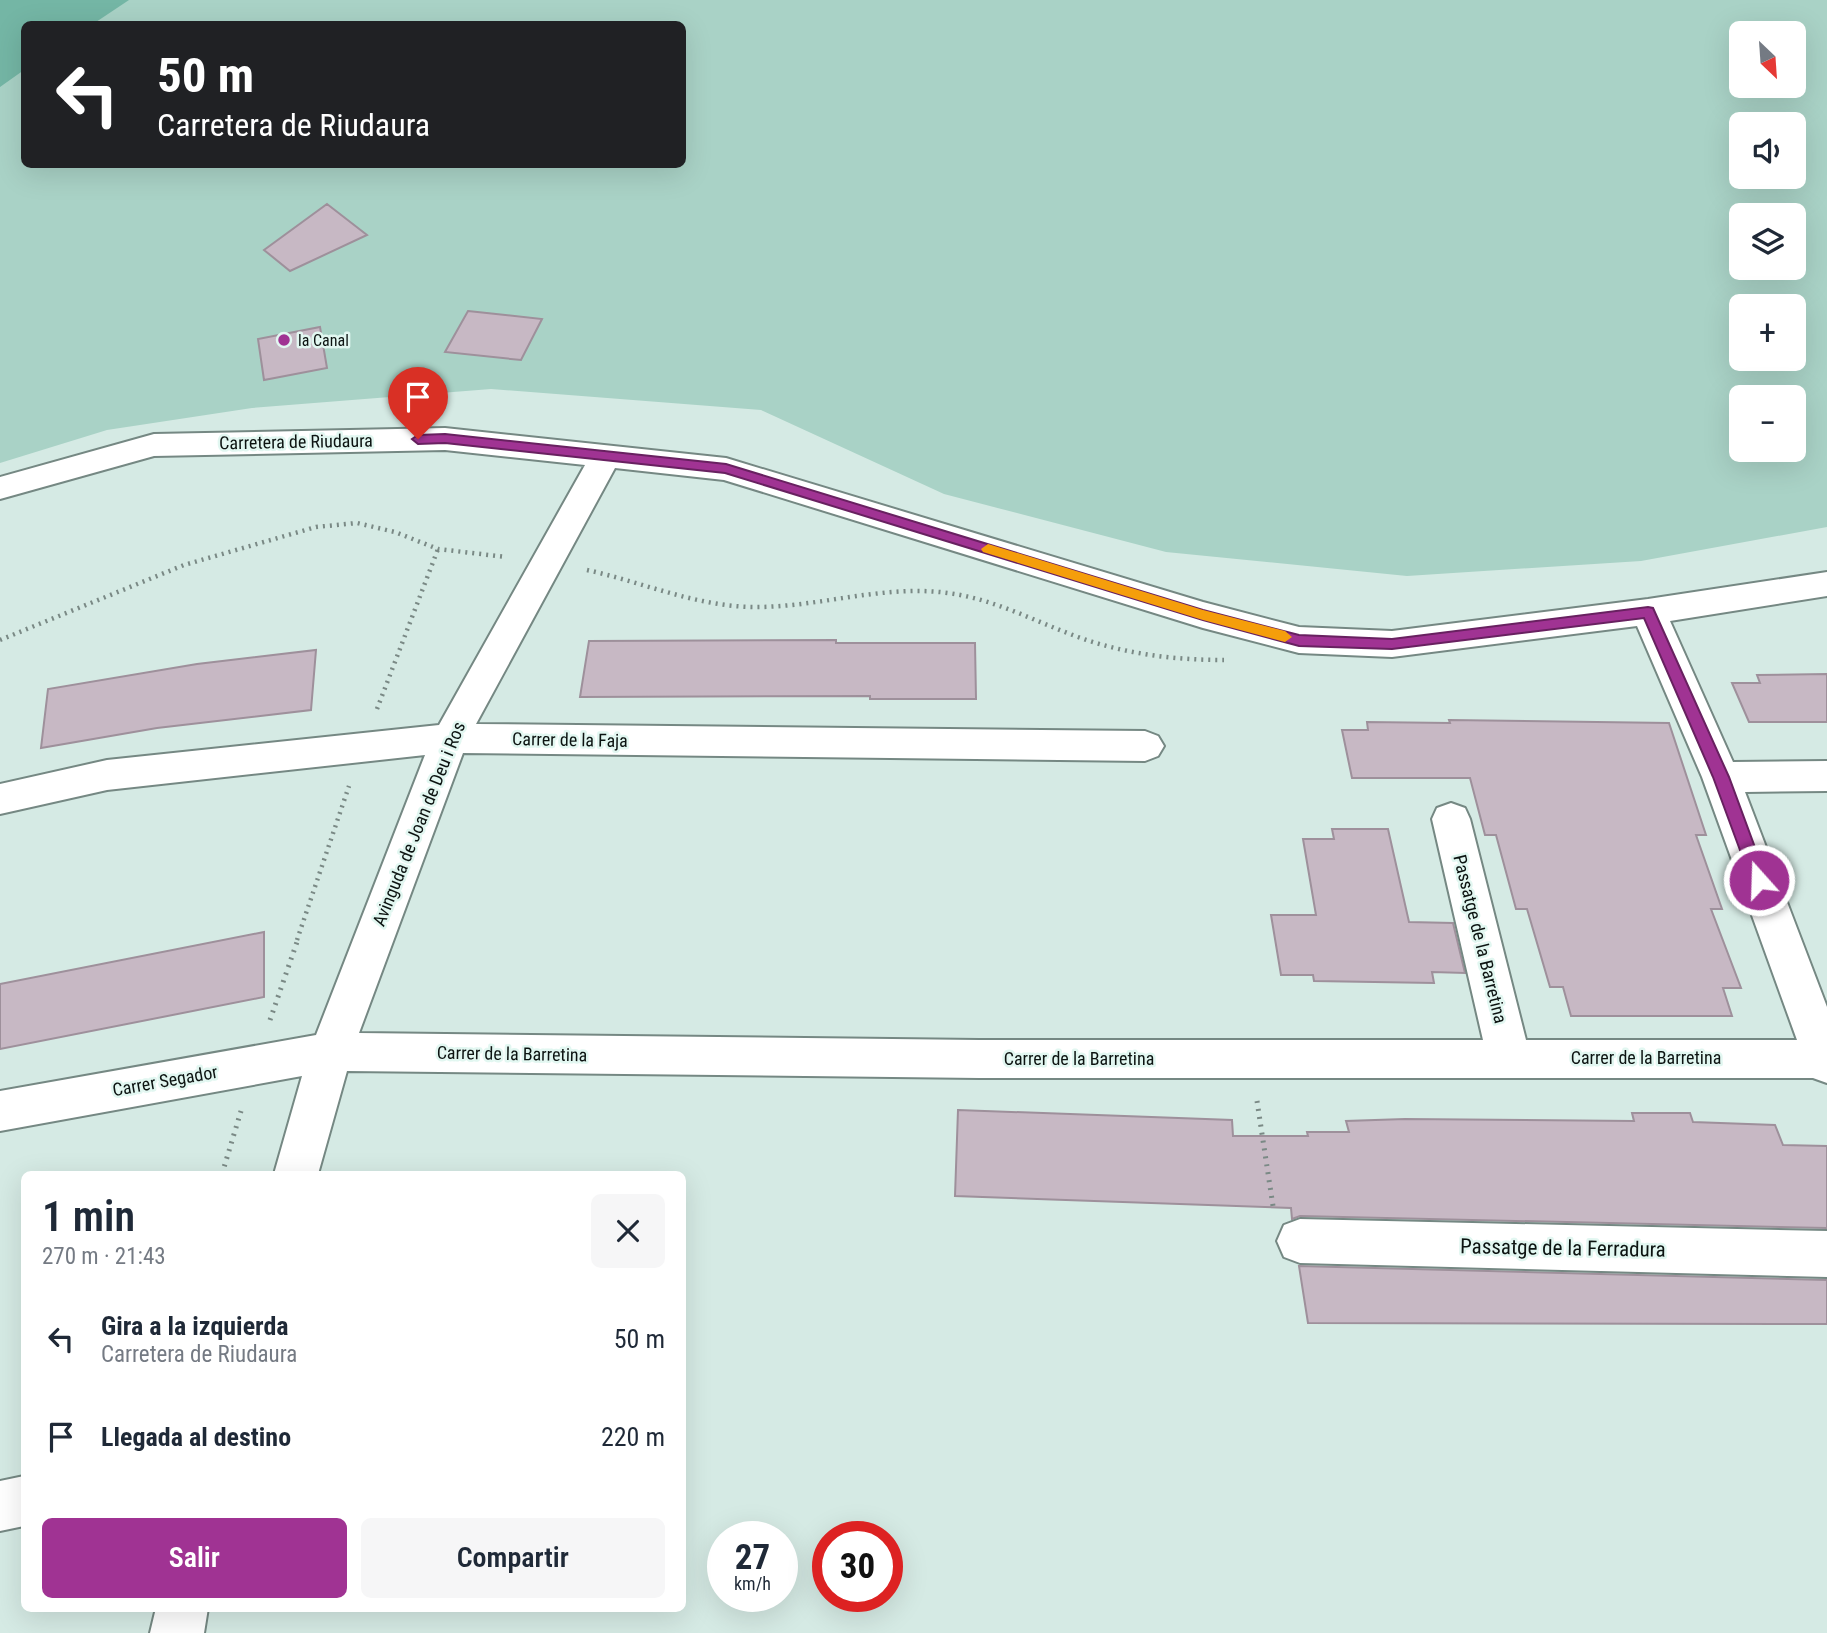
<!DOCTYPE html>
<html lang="es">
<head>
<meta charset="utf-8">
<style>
  :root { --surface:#fff; --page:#f6f6f7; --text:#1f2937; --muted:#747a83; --accent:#a03393 }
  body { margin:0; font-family:"Roboto Condensed",sans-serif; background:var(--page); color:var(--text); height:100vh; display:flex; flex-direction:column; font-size:26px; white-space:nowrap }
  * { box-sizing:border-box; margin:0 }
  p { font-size:23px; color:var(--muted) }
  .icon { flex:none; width:38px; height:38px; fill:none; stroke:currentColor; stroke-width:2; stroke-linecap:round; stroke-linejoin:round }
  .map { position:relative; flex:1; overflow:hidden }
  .details { position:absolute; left:21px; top:1171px; width:665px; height:441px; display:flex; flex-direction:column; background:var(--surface); border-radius:10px; box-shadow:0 7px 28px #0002 }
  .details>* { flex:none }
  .guide { position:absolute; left:21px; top:21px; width:665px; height:147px; border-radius:10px; box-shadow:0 7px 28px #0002; background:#202124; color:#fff; overflow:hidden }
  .needle { width:46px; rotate:155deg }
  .controls { position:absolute; left:1729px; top:21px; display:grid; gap:14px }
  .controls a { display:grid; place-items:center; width:77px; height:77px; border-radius:10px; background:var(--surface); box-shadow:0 7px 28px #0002; font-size:35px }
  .speed { position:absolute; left:707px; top:1521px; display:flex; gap:14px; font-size:35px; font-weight:700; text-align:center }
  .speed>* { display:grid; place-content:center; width:91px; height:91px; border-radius:50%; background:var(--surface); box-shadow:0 7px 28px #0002; line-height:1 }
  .speed small { font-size:18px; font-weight:400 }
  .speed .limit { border:10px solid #d22; background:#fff; color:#111 }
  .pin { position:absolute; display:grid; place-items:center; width:60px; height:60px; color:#fff; margin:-72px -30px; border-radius:50% 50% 50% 0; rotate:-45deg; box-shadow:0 0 7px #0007 }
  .pin .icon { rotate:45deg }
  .me { position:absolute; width:77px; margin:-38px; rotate:340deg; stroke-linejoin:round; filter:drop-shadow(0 0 5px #0008) }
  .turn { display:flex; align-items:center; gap:24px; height:147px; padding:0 21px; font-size:32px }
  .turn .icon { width:91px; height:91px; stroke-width:2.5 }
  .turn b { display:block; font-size:49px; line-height:60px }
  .round { display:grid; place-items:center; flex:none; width:74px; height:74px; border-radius:10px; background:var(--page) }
  .overview { display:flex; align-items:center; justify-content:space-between; height:119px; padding:0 21px }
  h1 { font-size:42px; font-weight:600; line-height:52px }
  .cta { display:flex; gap:14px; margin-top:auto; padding:14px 21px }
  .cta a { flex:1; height:80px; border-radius:10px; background:var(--accent); color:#fff; font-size:28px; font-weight:600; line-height:80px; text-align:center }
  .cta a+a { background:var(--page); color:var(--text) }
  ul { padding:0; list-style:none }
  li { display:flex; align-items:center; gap:21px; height:98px; padding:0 21px }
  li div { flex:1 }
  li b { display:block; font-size:26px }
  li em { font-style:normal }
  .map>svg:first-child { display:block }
  .green { fill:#a9d2c6; fill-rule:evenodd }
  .forest { fill:#74b6a5 }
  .building { fill:#c7b8c4; stroke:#9e909b; stroke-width:2 }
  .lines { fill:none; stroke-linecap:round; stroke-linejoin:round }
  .minor-casing { stroke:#758883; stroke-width:4 }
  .path-far1 { stroke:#7a8985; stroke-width:4.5; stroke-dasharray:2 5; stroke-linecap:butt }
  .path { stroke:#7a8985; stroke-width:5; stroke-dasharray:2 6; stroke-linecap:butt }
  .minor { fill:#fff; fill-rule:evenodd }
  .route { fill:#a03393; stroke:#682160; stroke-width:2 }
  .slow { fill:#f59e0b }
  .poi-dot { fill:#a03393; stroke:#e2f7f1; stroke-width:2.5 }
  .labels { text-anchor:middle; stroke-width:5; stroke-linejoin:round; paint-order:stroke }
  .far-poi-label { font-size:16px; fill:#0c1311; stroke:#e2f7f1; text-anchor:start }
  .street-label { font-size:18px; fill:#0c1311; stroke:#e2f7f1 }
  .near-street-label { font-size:21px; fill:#0c1311; stroke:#e2f7f1 }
</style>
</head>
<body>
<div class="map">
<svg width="1827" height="1633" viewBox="0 0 1827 1633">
  <rect width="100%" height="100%" fill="#d5eae4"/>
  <path class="green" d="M0,0H1827V527L1641,561L1407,576L1166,552L944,494L761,410L491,389L252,408L107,430L0,463ZM24,24H682V164H24ZM1741,33H1794V86H1741ZM1741,124H1794V177H1741ZM1741,215H1794V268H1741ZM1741,306H1794V359H1741ZM1741,397H1794V450H1741Z"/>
  <path class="forest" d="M0,0H129L93,24H24V70L0,87Z"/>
  <path class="building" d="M327,204L367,235L290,271L264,250Z
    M468,311L542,319L521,360L445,352Z
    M320,327L327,368L264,380L258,339Z
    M836,640V643H975L976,699H870V696L580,697L589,641Z
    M316,650L311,710L157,728L41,748L48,689L197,664Z
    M1827,674V722H1749L1732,683H1760L1757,675Z
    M1449,720L1669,723L1706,835H1696L1722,909H1711L1741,988H1723L1732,1016H1571L1563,987H1550L1527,909H1516L1496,835H1485L1470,778H1352L1342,730H1368L1367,722L1450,723Z
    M1332,829H1388L1409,922L1453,923L1465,973L1432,972L1434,983L1314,981L1313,975H1281L1271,915H1316L1303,839H1334Z
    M264,932V997L0,1049V984Z
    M958,1110L1232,1120L1233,1136H1308L1307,1132H1349L1346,1121L1405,1119L1634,1121L1632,1113H1690L1693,1122L1775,1125L1783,1145L1827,1146V1228L1300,1216L1292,1219L1291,1208L955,1196Z
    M1299,1266L1827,1280V1324L1308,1323Z"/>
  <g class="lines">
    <g class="minor-casing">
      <path id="minor" d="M445,428L726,458L1203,602L1299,627L1392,631L1648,599L1827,572V596L1670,621L1733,762L1827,761V791L1745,792L1827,1007V1083L1813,1078H979L347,1071L318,1174H274L302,1076L0,1131V1091L316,1035L425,755L107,790L0,814V784L107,760L439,725L585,465L445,450L154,456L0,499V477L154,434ZM615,468L724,480L1203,628L1299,653L1392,657L1637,626L1702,777L1797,1040H1526L1470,819L1465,808L1451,803L1437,808L1432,819L1483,1040H979L359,1033L463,753L1145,761L1158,756L1164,746L1158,736L1145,731L476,724Z
        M1300,1219L1827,1231V1277L1300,1263L1284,1257L1277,1241L1284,1225Z
        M24,1476V1526L0,1531V1481Z
        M156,1608H208L204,1633H150Z"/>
    </g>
    <path class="path-far1" d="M587,570C642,582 695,606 752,607C817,608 883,584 948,593C994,599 1034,621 1078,637C1125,654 1174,660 1224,660
      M0,640L184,565L316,527L357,523L395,532L438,549L506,557
      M377,709L438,549
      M297,940L349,786"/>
    <path class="path" d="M270,1020L298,939
      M1257,1101L1273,1206
      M222,1174L241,1111"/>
    <use href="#minor" class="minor"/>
  </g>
  <path class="route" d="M445,434L726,464L1203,610L1299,635L1392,639L1648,607L1653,608L1729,777L1767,880L1765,885H1753L1751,880L1713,777L1644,618L1392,649L1299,646L1203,620L725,473L445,443L418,444L412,439L418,435Z"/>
  <path class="slow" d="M988,544L1203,610L1285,631L1292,637L1285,642L1203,620L983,552L981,549Z"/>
  <circle class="poi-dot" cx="284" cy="340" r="7"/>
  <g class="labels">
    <g class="far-poi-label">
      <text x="298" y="346">la Canal</text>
    </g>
    <g class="street-label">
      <text transform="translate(296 442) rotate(-1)" y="6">Carretera de Riudaura</text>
      <text transform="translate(570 740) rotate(1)" y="6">Carrer de la Faja</text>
      <text transform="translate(419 824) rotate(-68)" y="6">Avinguda de Joan de Deu i Ros</text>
      <text transform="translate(1480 939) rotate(76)" y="6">Passatge de la Barretina</text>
      <text transform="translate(512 1054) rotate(1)" y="6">Carrer de la Barretina</text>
      <text x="1646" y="1064">Carrer de la Barretina</text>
      <text x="1079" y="1065">Carrer de la Barretina</text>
      <text transform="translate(165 1081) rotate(-10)" y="6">Carrer Segador</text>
    </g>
    <g class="near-street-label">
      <text transform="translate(1563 1248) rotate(1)" y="7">Passatge de la Ferradura</text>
    </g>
  </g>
</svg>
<div class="controls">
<a><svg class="needle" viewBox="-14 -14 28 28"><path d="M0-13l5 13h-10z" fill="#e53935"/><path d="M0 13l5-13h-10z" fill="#747a83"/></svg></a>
<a><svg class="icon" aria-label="sound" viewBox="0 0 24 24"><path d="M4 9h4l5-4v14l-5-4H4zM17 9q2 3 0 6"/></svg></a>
<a><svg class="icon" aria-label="layers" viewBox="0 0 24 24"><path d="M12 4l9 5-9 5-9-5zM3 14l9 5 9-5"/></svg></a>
<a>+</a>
<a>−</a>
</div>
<div class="speed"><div>27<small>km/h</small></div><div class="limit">30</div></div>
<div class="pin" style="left:418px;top:439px;background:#d93025"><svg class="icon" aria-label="arrive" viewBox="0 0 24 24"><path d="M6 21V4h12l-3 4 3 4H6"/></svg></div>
<svg class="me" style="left:1759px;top:880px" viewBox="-20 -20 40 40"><circle r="17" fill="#a03393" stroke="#fff" stroke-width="3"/><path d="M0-11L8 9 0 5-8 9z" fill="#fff"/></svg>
<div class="guide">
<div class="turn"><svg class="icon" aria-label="left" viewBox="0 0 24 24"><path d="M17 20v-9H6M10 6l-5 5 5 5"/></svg><div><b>50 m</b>Carretera de Riudaura</div></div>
</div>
<section class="details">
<div class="overview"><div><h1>1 min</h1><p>270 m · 21:43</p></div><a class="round"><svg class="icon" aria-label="close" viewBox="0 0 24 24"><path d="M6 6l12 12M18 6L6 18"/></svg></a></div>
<ul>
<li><svg class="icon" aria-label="left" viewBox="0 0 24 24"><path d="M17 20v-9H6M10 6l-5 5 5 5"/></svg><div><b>Gira a la izquierda</b><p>Carretera de Riudaura</p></div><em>50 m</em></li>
<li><svg class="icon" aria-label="arrive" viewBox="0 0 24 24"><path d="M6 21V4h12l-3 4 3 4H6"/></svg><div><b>Llegada al destino</b></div><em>220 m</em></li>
</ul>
<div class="cta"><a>Salir</a><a>Compartir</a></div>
</section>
</div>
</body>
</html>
